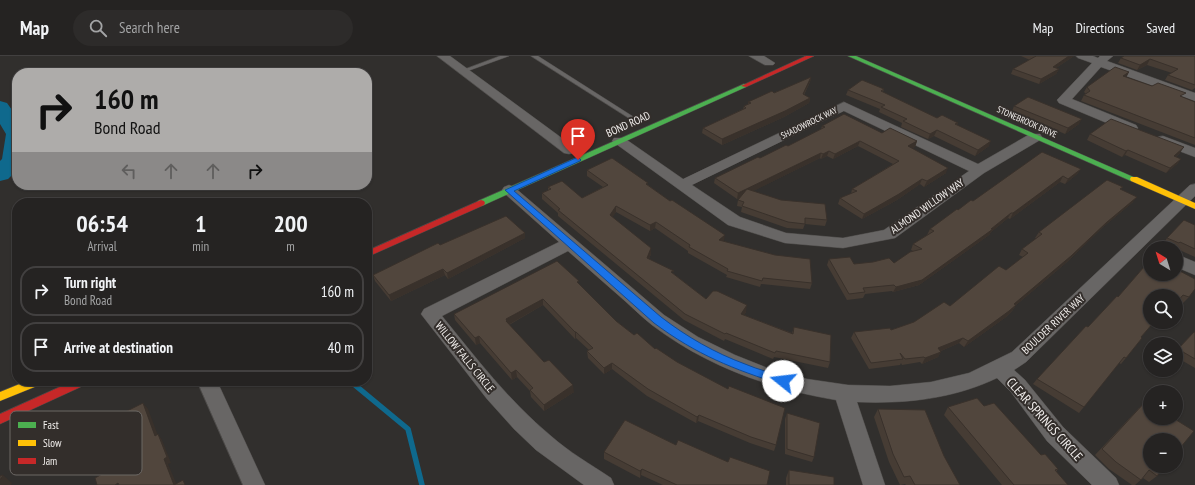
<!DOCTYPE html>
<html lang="en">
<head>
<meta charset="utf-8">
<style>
  :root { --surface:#252322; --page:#2d2b2a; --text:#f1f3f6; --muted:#a3a4a5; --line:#424040 }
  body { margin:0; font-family:"PT Sans Narrow",sans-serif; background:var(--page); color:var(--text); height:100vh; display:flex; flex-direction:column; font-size:15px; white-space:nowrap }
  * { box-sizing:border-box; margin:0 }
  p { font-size:13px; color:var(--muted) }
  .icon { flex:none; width:22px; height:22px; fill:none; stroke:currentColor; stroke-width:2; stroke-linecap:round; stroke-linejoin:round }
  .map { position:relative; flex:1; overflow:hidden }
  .side { position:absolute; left:12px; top:142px; width:360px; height:188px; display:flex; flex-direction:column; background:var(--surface); border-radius:16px; box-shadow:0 1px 3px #0004,0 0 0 1px var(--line) }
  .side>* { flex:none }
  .hud { position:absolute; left:12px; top:12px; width:360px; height:122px; border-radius:16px; box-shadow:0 1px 3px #0004,0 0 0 1px var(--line); background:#aeacaa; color:#111; overflow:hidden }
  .needle { width:26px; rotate:322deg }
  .tools { position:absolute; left:1143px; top:185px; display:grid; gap:8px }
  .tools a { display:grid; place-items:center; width:40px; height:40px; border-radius:50%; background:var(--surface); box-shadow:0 1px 3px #0004,0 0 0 1px var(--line); font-size:20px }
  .pin { position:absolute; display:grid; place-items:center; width:34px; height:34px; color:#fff; margin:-41px -17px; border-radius:50% 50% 50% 0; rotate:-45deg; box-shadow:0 0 4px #0007 }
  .pin .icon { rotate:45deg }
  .me { position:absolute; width:44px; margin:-22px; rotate:286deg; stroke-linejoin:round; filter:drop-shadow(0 0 3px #0008) }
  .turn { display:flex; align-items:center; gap:14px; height:84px; padding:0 16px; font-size:18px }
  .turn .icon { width:52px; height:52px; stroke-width:2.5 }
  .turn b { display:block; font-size:28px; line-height:34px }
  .lanes { display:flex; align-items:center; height:38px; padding:0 16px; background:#0003; justify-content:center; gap:20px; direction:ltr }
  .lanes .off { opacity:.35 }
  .eta { display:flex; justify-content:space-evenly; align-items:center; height:68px; text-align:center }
  .eta b { font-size:24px; font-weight:700; line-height:28px }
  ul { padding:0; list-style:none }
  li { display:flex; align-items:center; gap:12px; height:50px; margin:0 8px 6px; padding:0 8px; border:2px solid var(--line); border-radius:16px }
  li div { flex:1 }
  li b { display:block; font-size:15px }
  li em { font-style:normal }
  header { display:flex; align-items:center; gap:24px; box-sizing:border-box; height:56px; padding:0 20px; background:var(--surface); border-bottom:1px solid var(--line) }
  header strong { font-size:19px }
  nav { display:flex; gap:22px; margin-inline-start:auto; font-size:14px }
  .search { width:280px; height:36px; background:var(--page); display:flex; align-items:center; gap:10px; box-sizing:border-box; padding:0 14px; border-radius:22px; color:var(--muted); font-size:15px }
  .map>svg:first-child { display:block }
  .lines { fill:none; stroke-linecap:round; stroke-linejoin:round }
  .stream { stroke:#0f698d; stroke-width:5.5 }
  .river { fill:#0f698d; fill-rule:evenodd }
  .lane-casing { stroke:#4d4b49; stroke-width:1 }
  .street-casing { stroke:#4d4b49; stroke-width:1 }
  .fast-casing { stroke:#4d4b49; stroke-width:1 }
  .slow-casing { stroke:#4d4b49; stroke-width:1 }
  .jam-casing { stroke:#4d4b49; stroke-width:1 }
  .lane { fill:#686665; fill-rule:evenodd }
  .street { fill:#686665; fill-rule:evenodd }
  .fast { fill:#4caf50; fill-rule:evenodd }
  .slow { fill:#ffc107; fill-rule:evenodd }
  .jam { fill:#c62828; fill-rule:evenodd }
  .wall { fill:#463c34 }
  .shaded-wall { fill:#39312b }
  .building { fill:#51463d; stroke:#39312b }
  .route { fill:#1a73e8; stroke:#114b97 }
  .labels { text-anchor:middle; stroke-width:4; stroke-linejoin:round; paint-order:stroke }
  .far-street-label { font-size:9px; fill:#f2efed; stroke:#332e2b }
  .street-label { font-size:11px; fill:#f2efed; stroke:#332e2b }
  .near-street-label { font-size:13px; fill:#f2efed; stroke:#332e2b }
  .key { fill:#332e2b; stroke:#6c6865; stroke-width:1 }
  .key-label { font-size:11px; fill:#f2efed }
</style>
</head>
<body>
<header>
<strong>Map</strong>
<div class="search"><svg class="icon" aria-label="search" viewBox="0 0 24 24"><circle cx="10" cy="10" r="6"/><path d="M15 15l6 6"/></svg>Search here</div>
<nav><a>Map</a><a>Directions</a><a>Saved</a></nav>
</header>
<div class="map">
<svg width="1195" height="429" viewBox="0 0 1195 429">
  <rect width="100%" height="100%" fill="#312f2d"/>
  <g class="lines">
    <path class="stream" d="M350,325L408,373L422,429"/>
    <path class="river" d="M0,45L7,47L17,61V114L8,123L0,125V105L2,103L6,78L0,68Z"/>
    <g class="lane-casing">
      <path id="lane" d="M500,0H509L465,16L460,15Z
        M531,0H538L640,65L639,66H635Z"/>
    </g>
    <g class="street-casing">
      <path id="street" d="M437,0H450L574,91L576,94L574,97L569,98L564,97Z
        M749,0H764L775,7L773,9H765Z
        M1076,0H1093L1098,2L1100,0H1113L1107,5L1195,37V45L1101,11L1072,43L1136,69L1138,72L1136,75H1126L1059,47L1057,44L1092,7L1078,2Z
        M844,46L978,108L1030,78H1040L1042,81L1040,84L984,117L895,182L843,192L785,187L728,169L612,85L614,82H624L683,123ZM844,55L969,115L884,174L843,182L786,177L740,161L692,129Z
        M1163,80L1195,92V101L1158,87L1156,84L1158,81Z
        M1195,128V140L1026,306L1014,314L1025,324L1063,371L1116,422L1119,429H1092L1047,385L1011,336L997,322C953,343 905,348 857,346L885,429H863L836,344C770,333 706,310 652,269C643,262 634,253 625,245C606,228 587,212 568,195L442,260C476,302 509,345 551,380C569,396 590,408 611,422L614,429H584L536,394L514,373L487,343L421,258L424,253L559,186L504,137L502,134L504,131L509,129L514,131L664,259L698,281L735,299L770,313L807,323L848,329L890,330L931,326L969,317L1012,296L1190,129Z
        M1176,198L1195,206V219L1176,211Z
        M197,325H217L265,429H243Z"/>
    </g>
    <g class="fast-casing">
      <path id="fast" d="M848,0H856L1138,123L1134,125H1131Z
        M744,28L746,29V31L484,149L481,150L477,147L478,145Z"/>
    </g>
    <g class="slow-casing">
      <path id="slow" d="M1131,121H1137L1195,147V153L1131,125L1130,123Z
        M27,325H43L42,328L0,345V336Z"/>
    </g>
    <g class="jam-casing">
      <path id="jam" d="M806,0H814L746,31L741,30Z
        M481,144L484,145L485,147L484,149L367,201V195Z
        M73,325H88L87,328L0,368V358Z"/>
    </g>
    <use href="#lane" class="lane"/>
    <use href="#street" class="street"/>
    <use href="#fast" class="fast"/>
    <use href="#slow" class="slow"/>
    <use href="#jam" class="jam"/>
  </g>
  <path class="wall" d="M1021,0H1074L1056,12L1059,13L1056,18L1039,28L1011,18L1013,13L1030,4Z
    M1195,0V32L1192,34L1165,24L1168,19L1172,17L1147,9L1137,14L1118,7L1121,2Z
    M1129,16L1126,21L1195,46V89L1081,45L1084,39L1086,38L1084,36L1087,31Z
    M811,21L810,26L804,39L810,42L809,47L784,61L722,89L702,77L703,72L743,53L744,50L748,49V46L781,34Z
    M884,33L883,36L937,62L958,67L957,69L989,90L975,100L934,80L928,83L901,71L902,67L879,56L880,53L846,39L848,34Z
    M1014,50L1079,68L1065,78L1012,55Z
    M822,70L882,77L917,85L915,91L912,92L946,117L924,131L920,128L897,144L862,163L838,148L840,142L851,138L852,133L893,108L858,90L833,103L827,100L821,103L820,102L753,135L827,164L825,170L805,168L803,173L787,172L741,156L742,151L737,150L738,144L741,141L737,143L714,127L715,122L760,102L788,90L821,73Z
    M1090,78L1180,97L1176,101L1181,103L1177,108L1166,117L1125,99L1122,101L1087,84Z
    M1081,113L1077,118L1065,128L1060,126L1010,163L1008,162L991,176L989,179L919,229L893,236L892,235L865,238L863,242L847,244L827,209L829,203L854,208L894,207L913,195L911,194L913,188L927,179L930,173L958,154L973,145Z
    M587,114L648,129L724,185L812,227L810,233L761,228L760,231L726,221L727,219L688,197V195L655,172L650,175L616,156L612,161L651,198L649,203L674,218L706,243L746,256L744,259L792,277L794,271L830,306L828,312L774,301L773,303L725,283L724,285L684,264L558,160V157L542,143V137L548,134V131L582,142L603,131L587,120Z
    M1121,134L1133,146L1103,171L1067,206L1016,249L1012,255L1006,261L964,291L959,287L941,295L938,301L922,308L920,306L902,309L901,307L900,309L869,313L851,282L854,276L891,274L914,266L950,250L1006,214L1023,201L1019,199L1022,193L1037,182H1035L1039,176Z
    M1195,169V201L1175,192H1172L1163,188L1167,182Z
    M525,177V182L448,223L445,219L391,245L375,225L373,219L440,189Z
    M1150,204L1189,241L1183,247L1178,245L1176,240L1141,281L1142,282L1121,308L1119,307L1079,357L1033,328L1037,323L1088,271L1118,241Z
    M579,228L616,265L634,279L655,293L776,389L774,395L750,387L698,365L696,367L647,340L612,313L604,318L588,302L587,295L589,294L576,282L575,283L543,249L509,269L544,306L574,336L544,355L531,341L530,335L517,321L512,324L480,287L476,289L455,264L454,258Z
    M1194,276H1195V312L1176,301V295Z
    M984,350L1058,413L1056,416L1068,429H1002L944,359L948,351Z
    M1139,352L1157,420L1149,426L1143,422L1135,429H1132L1109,413L1095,399Z
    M878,353L944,400L960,429H906L905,428L900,429L889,406L874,361Z
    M787,357L814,401L812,406L785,398V363Z
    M676,389L767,429H663L641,419L640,422L604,403V396Z
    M789,414L834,429H786V422Z"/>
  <path class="shaded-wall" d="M1069,0H1074L1050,16L1053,11Z
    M1150,3L1147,9L1137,14L1140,9Z
    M1059,13L1056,18L1039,28L1041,23Z
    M1129,16L1126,22L1123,20Z
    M811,21L810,26L801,43L803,38Z
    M810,42L809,47L784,61L722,89V83Z
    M1082,63L1079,68L1065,78L1068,72Z
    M937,74L934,80L928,83L930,78Z
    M860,85L858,90L833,103L835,98Z
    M917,85L915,91L906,95L908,90Z
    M991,85L989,90L975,100L978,94Z
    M1184,91L1180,97L1170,106L1174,100Z
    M1128,94L1125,99L1122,101L1126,95Z
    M829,95L827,100L821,103L823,98Z
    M821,97L820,102L737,143L738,137Z
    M1181,103L1177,108L1166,117L1170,112Z
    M948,112L946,117L924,131L927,125Z
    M1081,113L1077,118L1065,128L1068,123Z
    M1063,120L1060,126L1010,163L1013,157Z
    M922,123L920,128L897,144L862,163L864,158Z
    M1137,141L1133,146L1103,171L1067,206L1010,254L1014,248L1107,166Z
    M616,150V156L610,165V159Z
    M1011,157L1008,162L991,176L989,179L919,229L893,236L896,231L991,173Z
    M656,166L655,172L650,175V169Z
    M525,177V182L448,223L447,217Z
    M725,179L724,185L718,190L719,184Z
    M651,192V198L647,208V202Z
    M443,213L445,219L391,245L389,239Z
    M543,243V249L508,269L506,265V263Z
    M747,249L746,256L740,264L741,258Z
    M1016,249L1012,255L1006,261L964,291L968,285Z
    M575,276H576V282L575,283Z
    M479,280L480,287L476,289L475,282Z
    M963,282L959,287L934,298L938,292Z
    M941,296L938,301L922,308L925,302Z
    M612,307V313L604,318V312Z
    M516,314L517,321L512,324L511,317Z
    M573,329L574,336L544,355V349Z
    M143,347L148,353L160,385L155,380Z
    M699,359L698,365L696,367L697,361Z
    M158,378L162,384L171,407L168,408L177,429H174L164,403Z
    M642,413L641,419L640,422V415Z
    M3,419L12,427L11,429H0V424Z"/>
  <path class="building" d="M1035,0H1069L1053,11L1059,13L1041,23L1013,13L1036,0Z
    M1124,0H1195V29L1168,19L1178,13L1150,3L1140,9L1121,2Z
    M1115,11L1129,16L1123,20L1152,30L1158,27L1186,37L1180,40L1195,46V82L1084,39L1090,35L1087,31Z
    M811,21L803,38L810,42L785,55L722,83L703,72L746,52L744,50L751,47L748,46L772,35L774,37L781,34Z
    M862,24L884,33L881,35L937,62L942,59L958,67L955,68L991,85L978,94L937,74L930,78L903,65L907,63L881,51L885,49L848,34Z
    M1028,41L1082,63L1068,72L1014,50Z
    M844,58L882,77L890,72L917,85L908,90L948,112L927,125L922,123L899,138L864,158L840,142L857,135L852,133L899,105L860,85L835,98L829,95L823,98L821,97L738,137L715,122L758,101L760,102L786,89L788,90L825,71L822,70Z
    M1111,63L1184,91L1174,100L1181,103L1170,112L1128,94L1126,95L1090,78Z
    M1042,96L1081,113L1068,123L1063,120L1013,157H1011L991,173H993L922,224L896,231L894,229L863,232L865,236L849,238L829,203L850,201L854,208L873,206L889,202L894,207L910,196L922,193L913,188L934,175L930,173L957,153L958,154L971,144L973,145Z
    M612,102L648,127L646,128L670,145L672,144L725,179L719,184L775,199L810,203L812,227L763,222L762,225L727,215L728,213L689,191L690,189L656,166L650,169L616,150L610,159L651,192L647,202L674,215L671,216L706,243L713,235H717L747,249L741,258L793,278L794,271L831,279L830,306L776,295L775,297L726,277L725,278L685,258L558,154L560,153L542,137L551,133L548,131L562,125L582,142L608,129L587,114Z
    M1107,124L1123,131L1120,133L1137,141L1107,166L1071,200L1014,248L1016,249L1009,255L968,285L963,282L938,292L941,296L925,302L924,301L905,303L900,297L903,303L871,307L854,276L890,272L891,274L914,266L944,246L950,250L999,210L1006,214L1028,197L1022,193L1042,178L1039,176Z
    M747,133L781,144L825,148L827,164L805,162V168L788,166L742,150L744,146L738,144Z
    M506,160L525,177L447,217L443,213L389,239L373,219L438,187L440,189Z
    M1184,164L1195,169V193L1180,186L1179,187L1167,182Z
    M1150,204V218H1176V213L1195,223V233L1189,241L1183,239L1176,247V240H1150V266H1154L1141,281L1142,282L1126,302L1124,301L1084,351L1037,323L1086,270L1088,271L1117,240L1118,241Z
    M557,205L579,225L577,226L616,265L634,279L637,277L655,293L656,292L677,306L728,333L729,330L785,352L776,389L751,381L699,359L697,361L648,333L612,307L604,312L587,295L593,292L576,276H575L543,243L506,263L507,265H506L544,306L549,304L573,329L544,349L530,334L533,332L516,314L511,317L479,280L475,282L454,258Z
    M1194,276H1195V303L1178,293Z
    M977,342L984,350L994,347L1041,399L1045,398L1058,413L1055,414L1068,429H1014L948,351Z
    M1146,345L1150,348V362H1173L1194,375L1176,397V384H1150V410H1165L1157,420L1149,414L1141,424L1116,406L1102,393Z
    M143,347L155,380L158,378L167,401L164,403L174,429L183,424L185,429H119L118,427L115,429H97L95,422L104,417L91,373Z
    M878,353L925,354L944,400L960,429H915L910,420L904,421L893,398Z
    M787,357L820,367L814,401L787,393Z
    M625,364L676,389L678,384L728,406L730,401L770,415L767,429H677L642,413L640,415L604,396Z
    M789,414L834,421V429H789Z
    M3,419L0,424V420Z"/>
  <path class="route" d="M578,101L581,104L580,105L514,135L661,261C687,281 715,297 745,308C759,314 773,317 787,322L789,325L787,328L783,329C733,313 697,299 654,267L505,134Z"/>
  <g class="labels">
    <g class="far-street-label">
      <text transform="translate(1027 66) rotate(24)" y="3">STONEBROOK DRIVE</text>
      <text transform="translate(809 67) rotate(-26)" y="3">SHADOWROCK WAY</text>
    </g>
    <g class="street-label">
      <text transform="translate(628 68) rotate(-24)" y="4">BOND ROAD</text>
      <text transform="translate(927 150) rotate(-35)" y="4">ALMOND WILLOW WAY</text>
      <text transform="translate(1053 268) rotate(-43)" y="4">BOULDER RIVER WAY</text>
      <text transform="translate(465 301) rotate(51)" y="4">WILLOW FALLS CIRCLE</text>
    </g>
    <g class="near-street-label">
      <text transform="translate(1045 363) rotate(48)" y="5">CLEAR SPRINGS CIRCLE</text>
    </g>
  </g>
  <rect x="10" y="355" width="132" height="64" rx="6" class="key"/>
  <rect x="18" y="366" width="18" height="6" fill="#4caf50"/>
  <rect x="18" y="384" width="18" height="6" fill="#ffc107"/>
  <rect x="18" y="402" width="18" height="6" fill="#c62828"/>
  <g class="key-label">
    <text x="43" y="373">Fast</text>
    <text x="43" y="391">Slow</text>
    <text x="43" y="409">Jam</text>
  </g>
</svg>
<div class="tools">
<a><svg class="needle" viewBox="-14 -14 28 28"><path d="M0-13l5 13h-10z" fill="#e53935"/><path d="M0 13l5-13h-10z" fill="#a3a4a5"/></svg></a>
<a><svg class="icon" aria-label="search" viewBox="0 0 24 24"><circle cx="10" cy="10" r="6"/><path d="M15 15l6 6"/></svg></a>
<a><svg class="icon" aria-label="layers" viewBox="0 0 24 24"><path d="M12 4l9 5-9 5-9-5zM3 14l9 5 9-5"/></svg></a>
<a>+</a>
<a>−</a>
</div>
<div class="pin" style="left:578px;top:104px;background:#d93025"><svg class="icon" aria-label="arrive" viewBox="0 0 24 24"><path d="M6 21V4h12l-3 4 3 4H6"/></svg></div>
<svg class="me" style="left:783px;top:325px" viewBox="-20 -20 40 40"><circle r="19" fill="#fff"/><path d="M0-13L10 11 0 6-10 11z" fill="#1a73e8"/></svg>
<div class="hud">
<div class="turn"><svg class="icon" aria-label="right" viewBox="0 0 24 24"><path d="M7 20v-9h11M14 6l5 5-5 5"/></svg><div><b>160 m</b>Bond Road</div></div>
<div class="lanes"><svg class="icon off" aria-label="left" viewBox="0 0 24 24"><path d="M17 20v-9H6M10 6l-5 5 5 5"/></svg><svg class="icon off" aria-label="ahead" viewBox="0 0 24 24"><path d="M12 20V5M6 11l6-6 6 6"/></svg><svg class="icon off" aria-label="ahead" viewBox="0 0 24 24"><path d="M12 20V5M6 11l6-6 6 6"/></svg><svg class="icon" aria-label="right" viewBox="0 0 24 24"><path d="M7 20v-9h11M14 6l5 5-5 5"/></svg></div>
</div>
<section class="side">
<div class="eta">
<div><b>06:54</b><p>Arrival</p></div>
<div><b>1</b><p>min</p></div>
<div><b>200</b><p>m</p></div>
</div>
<ul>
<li><svg class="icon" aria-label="right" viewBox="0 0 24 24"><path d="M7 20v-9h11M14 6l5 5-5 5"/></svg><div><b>Turn right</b><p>Bond Road</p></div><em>160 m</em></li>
<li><svg class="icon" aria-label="arrive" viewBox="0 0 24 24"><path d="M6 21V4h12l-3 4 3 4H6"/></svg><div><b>Arrive at destination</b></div><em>40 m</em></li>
</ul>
</section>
</div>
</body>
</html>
